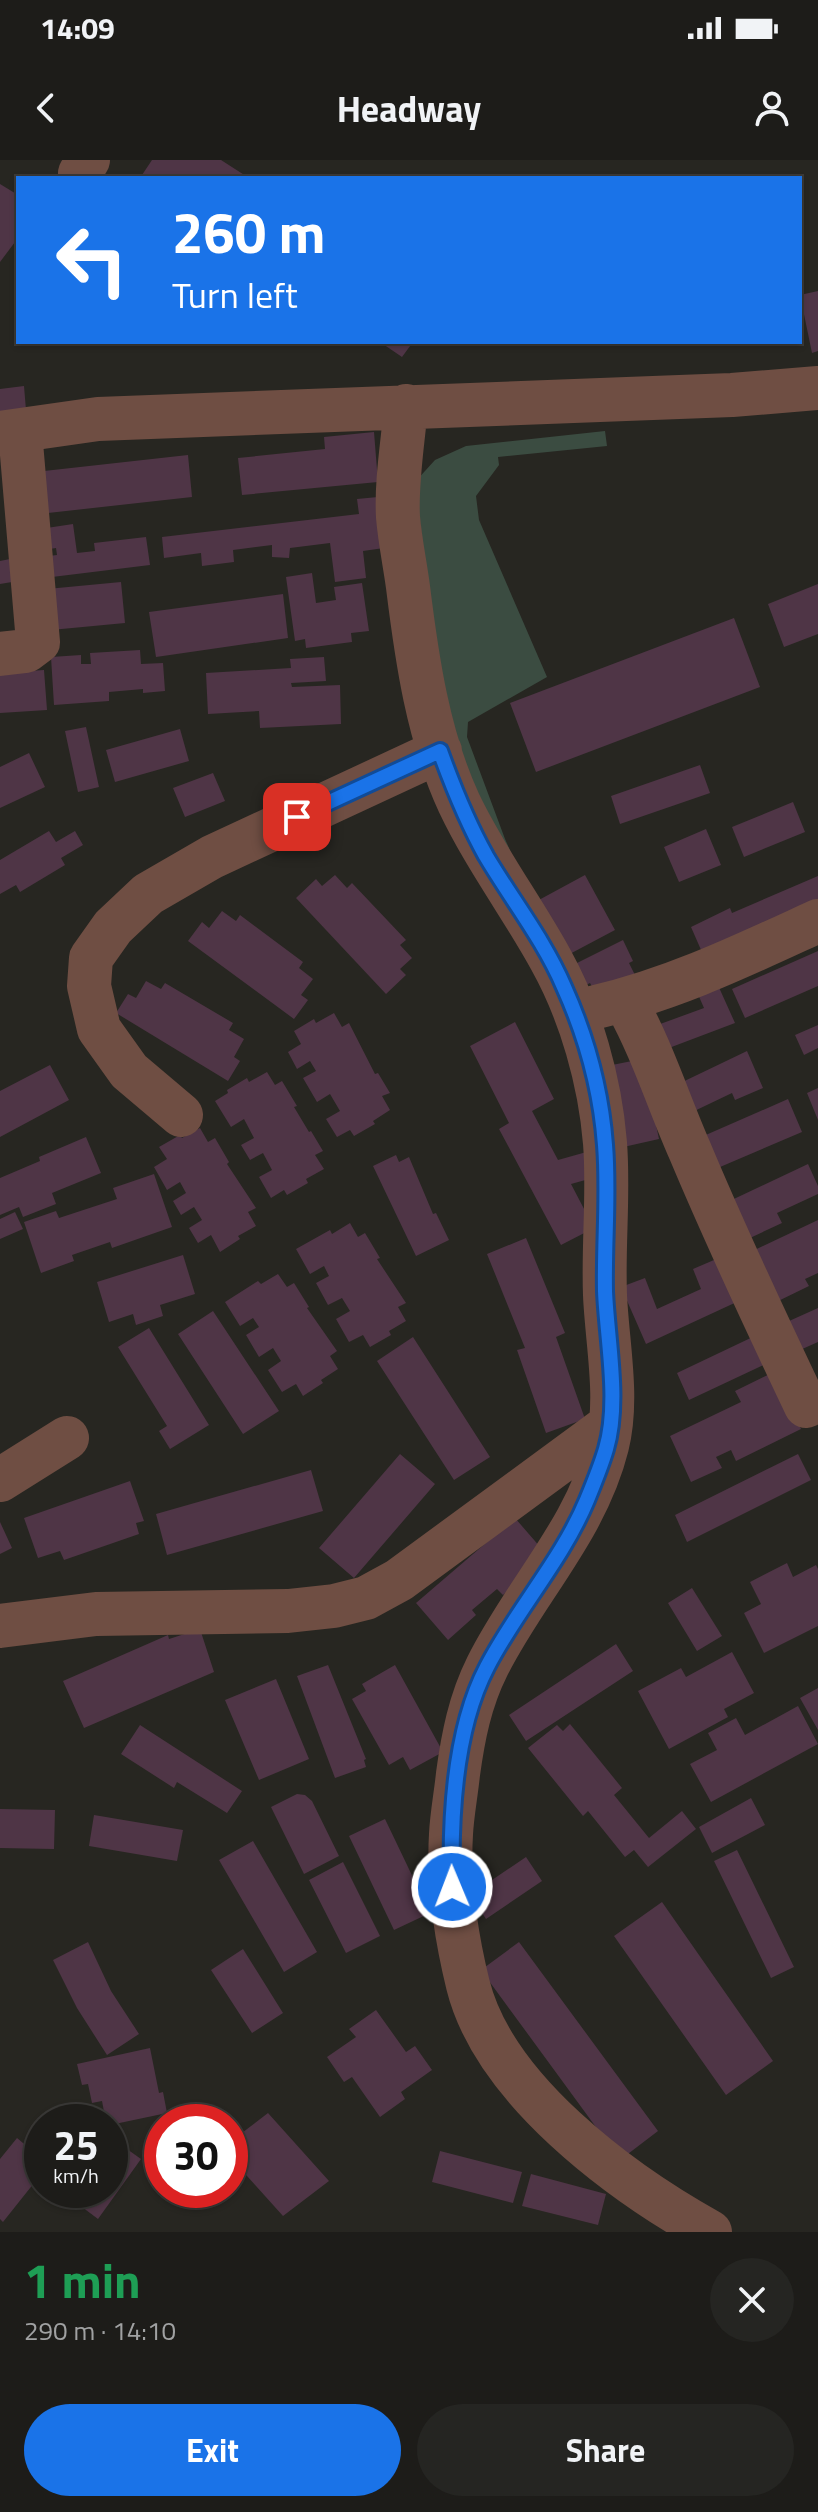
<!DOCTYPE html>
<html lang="en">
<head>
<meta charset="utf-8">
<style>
  :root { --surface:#1d1c19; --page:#252522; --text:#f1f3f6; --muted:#a0a1a2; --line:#3b3a38; --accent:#1a73e8 }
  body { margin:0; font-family:"Titillium Web",sans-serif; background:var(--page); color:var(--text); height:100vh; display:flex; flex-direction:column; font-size:30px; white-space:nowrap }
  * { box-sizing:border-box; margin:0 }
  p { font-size:26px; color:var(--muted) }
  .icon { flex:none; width:44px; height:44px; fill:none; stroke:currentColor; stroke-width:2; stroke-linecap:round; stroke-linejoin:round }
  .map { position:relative; height:2072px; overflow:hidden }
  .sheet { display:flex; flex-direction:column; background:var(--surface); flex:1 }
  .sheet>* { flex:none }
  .hud { position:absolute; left:16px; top:16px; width:786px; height:168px; border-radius:0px; box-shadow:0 2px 6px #0004,0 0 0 2px var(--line); background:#1a73e8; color:#fff; overflow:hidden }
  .speed { position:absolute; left:24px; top:1944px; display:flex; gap:16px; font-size:40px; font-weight:700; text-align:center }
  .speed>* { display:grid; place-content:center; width:104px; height:104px; border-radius:50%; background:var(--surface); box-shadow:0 2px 6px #0004,0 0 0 2px var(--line); line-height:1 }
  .speed small { font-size:20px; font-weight:400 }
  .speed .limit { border:12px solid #d22; background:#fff; color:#111 }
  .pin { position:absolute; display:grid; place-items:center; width:68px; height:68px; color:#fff; margin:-34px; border-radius:16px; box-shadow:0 4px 12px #0006 }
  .me { position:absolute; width:88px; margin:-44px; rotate:359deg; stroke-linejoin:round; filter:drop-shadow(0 0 6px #0008) }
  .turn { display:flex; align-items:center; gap:28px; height:168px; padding:0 24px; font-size:36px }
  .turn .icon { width:104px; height:104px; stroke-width:2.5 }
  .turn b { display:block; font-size:56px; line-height:68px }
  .round { display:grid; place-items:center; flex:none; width:84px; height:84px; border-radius:42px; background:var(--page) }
  .headline { display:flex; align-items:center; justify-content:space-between; height:136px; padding:0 24px }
  h1 { font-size:48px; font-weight:700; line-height:60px; color:#1e9e55 }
  .cta { display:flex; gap:16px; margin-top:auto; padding:16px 24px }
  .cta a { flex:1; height:92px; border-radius:48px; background:var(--accent); color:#fff; font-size:32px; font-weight:700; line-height:92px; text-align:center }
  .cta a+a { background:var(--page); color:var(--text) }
  .status { display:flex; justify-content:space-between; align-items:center; height:56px; padding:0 40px; background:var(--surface); direction:ltr }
  .status svg { height:22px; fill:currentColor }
  header { display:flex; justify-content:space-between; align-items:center; height:104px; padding:0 24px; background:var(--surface); font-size:36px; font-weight:700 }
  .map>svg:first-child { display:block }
  .green { fill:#3b4c41 }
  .building { fill:#4f3546 }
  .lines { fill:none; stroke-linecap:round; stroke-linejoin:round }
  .minor { stroke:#6f4e43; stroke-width:44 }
  .route-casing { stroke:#114b97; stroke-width:20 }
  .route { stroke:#1a73e8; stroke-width:14 }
</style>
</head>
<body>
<div class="status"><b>14:09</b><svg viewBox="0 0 49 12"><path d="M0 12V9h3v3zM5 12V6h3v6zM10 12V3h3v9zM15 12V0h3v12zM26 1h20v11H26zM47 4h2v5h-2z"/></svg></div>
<header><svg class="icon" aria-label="back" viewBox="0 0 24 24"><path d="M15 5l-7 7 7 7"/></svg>Headway<svg class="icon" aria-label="person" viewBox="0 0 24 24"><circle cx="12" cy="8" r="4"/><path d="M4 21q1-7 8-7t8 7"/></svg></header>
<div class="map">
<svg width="818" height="2072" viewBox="0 0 818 2072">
  <rect width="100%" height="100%" fill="#272621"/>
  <path class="green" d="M605,271L607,286L498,297L499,305L476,336L479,360L547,517L468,562L467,577L505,679L530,735L522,737L444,558L415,322L435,300L466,286Z"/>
  <path class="building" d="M152,0H221L249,18H140Z
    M0,24L18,35V78L0,102Z
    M818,131V191L812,193L800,135Z
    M380,182H413L402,197Z
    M24,226L26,250L0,253V229Z
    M374,272L378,322L242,335L238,298L325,289L324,277Z
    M188,295L192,337L48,353L44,311Z
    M378,337L384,388L363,391L366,418L335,422L330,383L290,388L289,398L272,397V385L233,390L234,402L202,406L201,393L164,398L162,377L359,354L357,339Z
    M73,364L77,393L95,391L94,383L146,377L150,405L52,417L49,396L57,395L56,388L43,390L40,369Z
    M10,399L12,422L0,424V401Z
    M312,413L316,443L336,440L334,427L362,423L369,471L351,473L352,482L306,488L305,479L295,481L286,417Z
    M121,422L125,463L51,470L47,429Z
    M818,424V474L784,487L768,444Z
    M283,434L288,478L156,497L149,452Z
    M734,458L760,527L536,612L510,543Z
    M140,490L141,504L163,503L165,531L143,533V529L109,532V541L54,545L51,497L81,495V504H91L90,493Z
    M324,497L326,521L291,523L292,527L340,525L341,564L260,568L259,551L208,554L206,513L291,508L290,499Z
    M44,510L47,550L0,553V513Z
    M86,567L99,627L78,632L65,571Z
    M180,569L189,601L115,622L106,590Z
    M29,593L45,627L0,648V607Z
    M700,605L710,633L620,664L611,636Z
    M213,613L225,641L185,657L173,628Z
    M793,642L805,672L744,697L732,667Z
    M706,669L721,705L679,722L664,687Z
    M49,671L56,682L75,671L83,685L61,698L65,705L20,732L16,725L0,734V700Z
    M335,715L347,728L352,723L406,780L400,785L412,798L400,809L406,815L386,834L296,738L316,719L322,726Z
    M585,715L615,770L566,796L537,741Z
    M818,716V750L705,799L691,767L730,748L732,753Z
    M222,751L236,761L240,755L303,802L299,808L313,819L301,835L308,840L294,859L188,781L202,762L209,768Z
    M623,780L633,801L629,803L635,815L596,834L590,823L582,827L571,806Z
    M818,791V826L745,858L732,829Z
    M146,821L161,829L165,823L233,863L229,870L244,879L234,897L240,901L228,921L116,853L128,834L136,838Z
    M717,823L735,863L661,891L652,867L704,848L697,832Z
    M334,853L342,867L349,863L375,914L378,913L390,933L382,936L390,950L373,961L375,964L354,976L350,970L337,977L326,959L340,951L330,934L317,942L303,918L316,911L310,901L297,909L288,892L301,884L294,871L314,859L316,863Z
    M515,862L554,939L532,951L558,1000L590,991L589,1019L571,1024L594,1068L561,1085L499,969L509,963L470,886Z
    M818,865V888L804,895L795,875Z
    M747,891L763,928L735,940L732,933L686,955L672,927Z
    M642,899L659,979L619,988L602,907Z
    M50,905L69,940L0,977V931Z
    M267,912L275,925L282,921L297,946L294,947L309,972L311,971L323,991L315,995L324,1009L306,1019L308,1023L287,1035L284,1030L271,1038L259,1017L272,1010L263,993L250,1000L241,985L254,978L244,959L231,967L215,941L228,933L227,930L247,918L249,922Z
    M818,928V960L807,933Z
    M788,939L802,972L706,1013L692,981Z
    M200,968L208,982L215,978L229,1002L227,1004L256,1048L248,1052L256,1066L238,1076L240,1079L220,1092L211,1075L198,1083L189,1068L202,1060L194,1047L181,1055L173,1041L186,1033L180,1022L167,1030L154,1007L167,999L159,987L180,975L182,978Z
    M86,977L101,1013L52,1033L56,1044L23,1057L19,1047L0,1055V1018L40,1001L39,997Z
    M396,995L399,1002L409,997L433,1054L436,1053L449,1080L416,1096L373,1006Z
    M808,1004L818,1026V1034L777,1053L782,1063L737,1084L719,1046Z
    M154,1014L172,1067L112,1088L110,1082L72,1095L74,1101L41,1113L24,1062L56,1051L59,1058L117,1039L113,1028Z
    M15,1052L23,1069L0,1079V1059Z
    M818,1060V1113L805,1119L809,1126L768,1146L744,1095Z
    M350,1063L358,1077L365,1073L380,1098L377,1099L406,1143L398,1147L406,1161L389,1171L391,1175L370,1187L363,1175L349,1182L336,1159L350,1151L342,1138L328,1145L316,1123L329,1116L324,1106L310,1114L296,1089L330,1070L332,1074Z
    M526,1078L565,1173L556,1177L585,1259L546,1273L517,1190L525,1188L487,1094Z
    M183,1095L195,1134L160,1145L163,1156L136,1165L133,1154L109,1162L97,1122Z
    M721,1097L741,1140L646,1184L621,1127L645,1118L657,1149L701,1129L693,1109Z
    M278,1114L287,1127L294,1123L309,1147L307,1148L337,1191L330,1196L338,1209L321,1220L323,1223L303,1236L296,1224L282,1232L268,1210L281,1201L273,1188L259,1197L246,1175L259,1167L253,1158L240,1166L225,1142L258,1121L261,1124Z
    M818,1148V1182L791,1194L778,1166Z
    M213,1151L279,1251L243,1274L178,1174Z
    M149,1168L209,1265L170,1289L159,1271L167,1266L118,1187Z
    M759,1174L772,1201L689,1240L677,1213Z
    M413,1177L490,1297L454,1320L377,1201Z
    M774,1212L801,1269L736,1301L731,1290L716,1297L722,1308L691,1322L670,1276L741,1242L735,1231Z
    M400,1294L435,1324L354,1418L319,1388Z
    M798,1294L811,1320L687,1382L675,1355Z
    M311,1310L323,1351L167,1395L156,1354Z
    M130,1321L144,1361L136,1363L139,1374L64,1400L60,1391L38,1398L24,1358Z
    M515,1358L541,1388L530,1412L503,1435L497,1429L472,1450L476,1455L448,1480L416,1443Z
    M0,1362L12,1388L0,1394Z
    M787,1403L793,1417L816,1405L818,1409V1466L764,1493L744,1453L761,1444L750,1422Z
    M692,1428L722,1476L697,1491L668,1443Z
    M200,1469L214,1512L84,1568L63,1521L168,1475L169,1479Z
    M616,1484L633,1511L526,1581L509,1555Z
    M732,1492L754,1533L724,1549L728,1557L669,1589L638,1531L681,1508L686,1517Z
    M328,1505L366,1599L364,1600L366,1607L335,1618L297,1516Z
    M395,1505L443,1592L410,1610L403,1597L389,1605L352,1539L366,1531L362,1524Z
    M276,1519L309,1599L259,1620L225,1540Z
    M818,1528V1570L800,1538Z
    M798,1546L818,1584L711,1642L690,1604L717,1590L708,1573L736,1558L745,1575Z
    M570,1564L622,1628L614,1635L649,1678L682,1651L696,1669L648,1707L634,1690L625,1697L588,1651L583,1656L528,1588L557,1565L563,1571Z
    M140,1565L242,1631L227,1653L177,1622L174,1628L121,1594Z
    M297,1634L305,1635L312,1641L339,1696L304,1714L271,1647Z
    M751,1638L765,1665L712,1693L699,1667Z
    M0,1649L55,1650L54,1689L0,1688Z
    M94,1655L183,1670L177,1701L89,1686Z
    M385,1659L430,1753L394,1770L349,1676Z
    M253,1681L317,1792L284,1812L219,1700Z
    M737,1690L794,1807L771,1818L714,1701Z
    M526,1697L542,1721L486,1759L470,1735Z
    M343,1702L380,1776L346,1793L309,1720Z
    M662,1742L773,1901L726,1935L614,1776Z
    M88,1782L111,1831L139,1874L107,1895L77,1848L53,1800Z
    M519,1782L658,1971L620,2000L481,1810Z
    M243,1789L283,1853L252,1873L211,1810Z
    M376,1850L406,1892L415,1886L432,1910L401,1932L405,1939L380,1957L352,1917L344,1922L327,1897L356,1877L349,1869Z
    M150,1888L159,1933L163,1932L167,1953L110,1965V1962H106L102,1941L92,1943L88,1924L82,1925L77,1904Z
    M268,1953L329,2021L283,2056L230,1997V1982Z
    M110,1977L141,1999L98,2059L62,2032L63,2030H110Z
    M17,1978L42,1999V2013L3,2062L0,2059V1999Z
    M440,1991L522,2012L513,2043L432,2022Z
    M531,2014L606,2034L598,2065L522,2046Z"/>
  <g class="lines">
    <path class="minor" d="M80,13L88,0
      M406,246C403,282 396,321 398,357C400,381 405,404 408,427C417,500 428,576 459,643C485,698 522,747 551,800C581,854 600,921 605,983C609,1033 603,1084 605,1135C607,1183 619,1238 607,1286C586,1370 524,1432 487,1507C470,1541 463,1577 458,1614C456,1634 452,1654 451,1674C448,1724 456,1776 468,1825C494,1929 620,2022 710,2072
      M0,273L98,259L732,235L818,228
      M0,494L26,491L38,482L20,271
      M625,841C652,889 668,941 690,991C726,1077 766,1162 806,1246
      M596,847C674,829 746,794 818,761
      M181,955L129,911L99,869L89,826L91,798L113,767L148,734L212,697L440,591
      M0,1320L67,1278
      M0,1466L96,1454L288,1451L334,1446L366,1438L399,1420L610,1265"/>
  </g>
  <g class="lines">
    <g class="route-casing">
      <path id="route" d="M297,657L440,591C453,627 467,662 486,696C512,740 544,780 564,827C586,876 601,931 605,985C609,1033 604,1082 605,1131C607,1180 620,1242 606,1289C601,1306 594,1323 587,1340C562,1400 517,1449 487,1507C454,1570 450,1657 452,1727"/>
    </g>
    <use href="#route" class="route"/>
  </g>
</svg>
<div class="speed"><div>25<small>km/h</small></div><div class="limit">30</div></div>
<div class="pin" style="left:297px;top:657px;background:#d93025"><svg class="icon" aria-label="arrive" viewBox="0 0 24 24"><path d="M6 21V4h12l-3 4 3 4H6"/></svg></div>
<svg class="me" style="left:452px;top:1727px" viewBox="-20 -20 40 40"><circle r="17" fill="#1a73e8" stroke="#fff" stroke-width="3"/><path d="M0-11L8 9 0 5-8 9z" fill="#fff"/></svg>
<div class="hud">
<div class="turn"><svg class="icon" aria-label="left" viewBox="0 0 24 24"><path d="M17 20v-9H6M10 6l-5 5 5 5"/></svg><div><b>260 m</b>Turn left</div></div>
</div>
</div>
<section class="sheet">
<div class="headline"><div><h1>1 min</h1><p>290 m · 14:10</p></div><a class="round"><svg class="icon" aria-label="close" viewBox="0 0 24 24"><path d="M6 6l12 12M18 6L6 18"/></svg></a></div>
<div class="cta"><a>Exit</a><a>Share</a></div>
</section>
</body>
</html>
